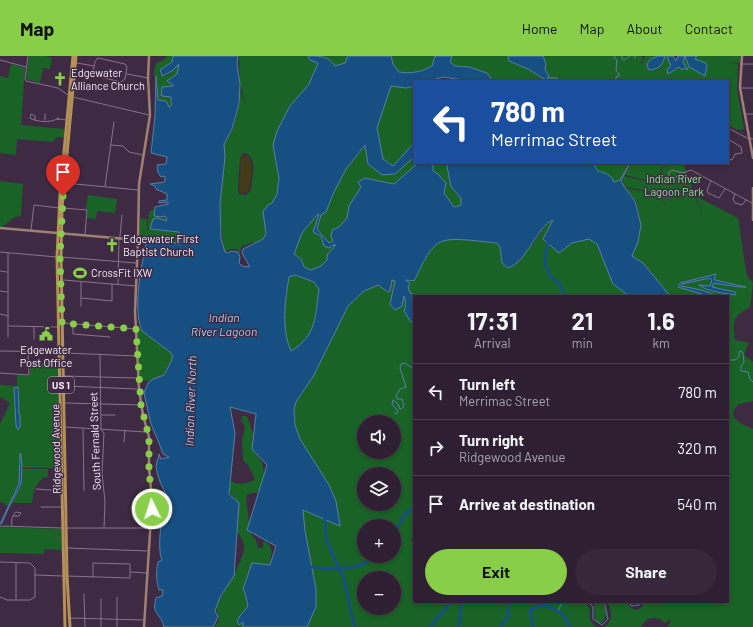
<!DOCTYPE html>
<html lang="en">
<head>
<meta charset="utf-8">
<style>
  :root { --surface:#2e2032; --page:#36283a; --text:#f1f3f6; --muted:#a7a3ac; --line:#493e4d; --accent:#89ce48 }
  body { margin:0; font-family:Barlow,sans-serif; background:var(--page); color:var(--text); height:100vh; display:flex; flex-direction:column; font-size:15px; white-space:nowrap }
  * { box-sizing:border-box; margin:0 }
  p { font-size:13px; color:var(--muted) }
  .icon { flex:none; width:22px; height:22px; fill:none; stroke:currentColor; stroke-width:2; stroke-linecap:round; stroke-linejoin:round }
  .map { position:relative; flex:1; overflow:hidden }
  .details { position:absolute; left:413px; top:239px; width:316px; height:308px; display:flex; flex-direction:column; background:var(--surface); border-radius:0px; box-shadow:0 2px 6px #0003,0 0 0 1px var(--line) }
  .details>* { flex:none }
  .banner { position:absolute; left:413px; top:24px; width:316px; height:84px; border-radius:0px; box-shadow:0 2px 6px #0003,0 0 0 1px var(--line); background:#1a4fa0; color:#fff; overflow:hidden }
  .fabs { position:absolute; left:357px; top:359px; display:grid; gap:8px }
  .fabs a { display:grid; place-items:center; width:44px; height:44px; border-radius:50%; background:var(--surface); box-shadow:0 2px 6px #0003,0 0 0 1px var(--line); font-size:20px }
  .pin { position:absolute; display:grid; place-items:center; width:34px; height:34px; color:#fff; margin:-41px -17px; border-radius:50% 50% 50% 0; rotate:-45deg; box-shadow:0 0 4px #0007 }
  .pin .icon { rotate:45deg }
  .me { position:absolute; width:44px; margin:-22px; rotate:356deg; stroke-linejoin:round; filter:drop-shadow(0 0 3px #0008) }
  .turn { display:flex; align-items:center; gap:14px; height:84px; padding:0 12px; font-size:18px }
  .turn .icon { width:52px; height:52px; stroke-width:2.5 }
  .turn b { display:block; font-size:28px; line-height:34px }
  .eta { display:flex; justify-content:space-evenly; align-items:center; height:68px; text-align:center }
  .eta b { font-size:24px; font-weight:700; line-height:28px }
  .primary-button { display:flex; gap:8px; margin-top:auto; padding:8px 12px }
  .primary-button a { flex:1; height:46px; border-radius:24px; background:var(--accent); color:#111; font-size:16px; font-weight:700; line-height:46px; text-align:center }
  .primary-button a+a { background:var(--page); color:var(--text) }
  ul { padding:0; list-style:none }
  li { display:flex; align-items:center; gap:12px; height:56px; padding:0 12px; border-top:1px solid var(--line) }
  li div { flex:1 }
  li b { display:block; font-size:15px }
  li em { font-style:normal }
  header { display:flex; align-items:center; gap:24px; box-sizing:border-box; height:56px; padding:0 20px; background:var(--accent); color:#111 }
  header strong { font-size:19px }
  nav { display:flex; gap:22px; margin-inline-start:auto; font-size:14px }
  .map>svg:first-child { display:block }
  .green { fill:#1a6326; fill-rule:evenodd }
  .sand { fill:#433a1a }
  .water { fill:#165083; stroke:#597ea6; fill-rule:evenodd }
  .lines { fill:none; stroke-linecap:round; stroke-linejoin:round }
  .stream { stroke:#597ea6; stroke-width:1 }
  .river { stroke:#165083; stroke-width:3 }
  .street { stroke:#89728e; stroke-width:1 }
  .secondary { stroke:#9f8173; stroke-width:2.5 }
  .primary { stroke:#b59057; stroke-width:3 }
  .route { stroke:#89ce48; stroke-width:7; stroke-dasharray:0 12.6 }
  .labels { text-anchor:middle; stroke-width:3; stroke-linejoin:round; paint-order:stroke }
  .shield { fill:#3e2b43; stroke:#bfb0c2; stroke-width:1 }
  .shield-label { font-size:10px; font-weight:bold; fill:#f6e9f9 }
  .poi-label { font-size:11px; fill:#f6e9f9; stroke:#3e2b43; text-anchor:start }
  .park-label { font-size:11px; fill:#87ec90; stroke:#3e2b43 }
  .street-label { font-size:11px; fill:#f6e9f9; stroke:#3e2b43 }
  .water-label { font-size:12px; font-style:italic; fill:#a9ccf0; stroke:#3e2b43 }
</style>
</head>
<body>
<header>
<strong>Map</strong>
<nav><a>Home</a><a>Map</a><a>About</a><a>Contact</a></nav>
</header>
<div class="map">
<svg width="753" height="571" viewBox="0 0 753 571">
  <rect width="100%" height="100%" fill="#3e2b43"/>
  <path class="green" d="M29,0H46L52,2L50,13L43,12L40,27L26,23Z
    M167,0H174L172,7L160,14L159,17L161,20C170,20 173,14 178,8L180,10L175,21L167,25L173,29L172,31L163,30L161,35L160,41H170V50L168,49L166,45H159L157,44V20L154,21V14L156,7L164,4Z
    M239,0H308L310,4L318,6L309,28L290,50L273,89L279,122L277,138L272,147L266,178L263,183L253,188V186L241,191L240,196C236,193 229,191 226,197L224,195C222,180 220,164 220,148C221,129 227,111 222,92L233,73L239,48L240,49V33L247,53L240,28ZM243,97H246C258,104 252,122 251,134L246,139L239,138L238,132L240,102Z
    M320,0H348V1L345,7L335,10L331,5Z
    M391,0H435L433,10C422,16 410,18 399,16L393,8Z
    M452,0H508L509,5L528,13L546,24C545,15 546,8 543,0H642L643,5L640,6L642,8L645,0H658L655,1L647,10L650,14L664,6L665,0H667L669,6L687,13L683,6L684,1L685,0L689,11L705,20L707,9L706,7L695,3L697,0H740V7L727,6L738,8L737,34L744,73L738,74L728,69V25H493L487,17L469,11L455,10L450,6Z
    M11,8L25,12L21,69L64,73V81H57L54,84V86L17,83L16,99L0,97V20L8,22Z
    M391,30L406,32L414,30V87L393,110L383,103L377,72Z
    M366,89L395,118L414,101V107H418L394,128L365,122L358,125L361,131L349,150L347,162L339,171L333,185L329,187L317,173L321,158L326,156L333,138L346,113Z
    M422,107H448L447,110L451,131L461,142V149L454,151L444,137L446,127L438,118Z
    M593,107H629L620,124L614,126L604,117L598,115Z
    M631,107H670L661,113L657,127L625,119Z
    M671,107L684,109L703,163L672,166L661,138L627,131L617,133L616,131L623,129L622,125L624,120L658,128L662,113Z
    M0,125L23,128L21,160L15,161L2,171H0Z
    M626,132L661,139L672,166L703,163L696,140L738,162L746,215L748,222L752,225L753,228L750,251C740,258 733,259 734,273C734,278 735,278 734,283L738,285H741L749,287L744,299L753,306V345L739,348C724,361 741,368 753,373V571H668L671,564H669L665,567C656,559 647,560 641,571H603C614,567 612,554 607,546H626L631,552L636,554L641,552L645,546H728V240H670L643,207L632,200L638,186L641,169L636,145Z
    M88,139L117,143L115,157L97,155L96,163L87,162L88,154L86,153Z
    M154,153V160L162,162L166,161L167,165L151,173L148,172L149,156Z
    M319,157L314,176L321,180L324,190L335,188V191C329,196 328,205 321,210C318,212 314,213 311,214L304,211L294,198L302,177L317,159Z
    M140,163H147V173L179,176V189L149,185L146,188L139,187Z
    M554,164L543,184L559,196L572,187L589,183L597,188L613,228L629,240H415L413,238L410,237L405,224L414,225C420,213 430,189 443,185C455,181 483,186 497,187L500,191L502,207L532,189L548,166Z
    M295,219L314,226L319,233C315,262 317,278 291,296L285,283L284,251L289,221Z
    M392,224L395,225L405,244L406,251L411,266L414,267V470L413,471L411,485L414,488V546H584L590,553C589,561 589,565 596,571H304L312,561L316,551V535L302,459L303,453L336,445L329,429L300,383L295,369L292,354L296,346L314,319L348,250L364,235L378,229L388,236ZM364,366H394V396H364ZM364,418H394V448H364ZM364,470H394V500H364ZM364,522H394V552H364Z
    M137,274H143L174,290L172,307L163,319L150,325L139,324Z
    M30,307L58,308L60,412H19V428L8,450L0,446V368L10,347L0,341V329L17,330V319L30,320Z
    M221,347L233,351L230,356V424C236,430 247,428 254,424V421L249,410L243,404L242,384L245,372L244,368L241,365L242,360H247L253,378L252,388L253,394L262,406L265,422L260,436L248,438L246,442L250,474L252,480L256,484L258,492H263V486L265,485C271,490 274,495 270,502L271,507L269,509L250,511L243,532L248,550C243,556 237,561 238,570L243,567V571H214L219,565L216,550C223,537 246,502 244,489C243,481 235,476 234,470C233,461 239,448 233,440C231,438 229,436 227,433Z
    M22,413H48V421L42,422L34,433L32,447H12L22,429Z
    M0,471L61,473L62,494L44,493V498L0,497Z
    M593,546H602L607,556L603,566L600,567L597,566C593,560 596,552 593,546Z"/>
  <path class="sand" d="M245,99L249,101C254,112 252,125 248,136L240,137L239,132L241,112L240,110L241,101Z"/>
  <path class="water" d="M173,0H238L237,8L240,28L239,48L232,73L224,88L225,101L220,148L221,183L225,196L228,197L231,195L238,196L240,201L239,207L242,210L250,211L242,197L243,193L263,183L266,178L263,155L268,149L272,147L277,138L279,122L273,89L277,75L290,50L309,28L318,7L310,4L308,0C320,0 328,0 335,10L345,7L348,0H391L393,8L399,16C410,18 422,16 432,10L435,0H452L450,6L455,10L469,11L487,17L493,25H470L443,21L430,25H414V30L406,32L391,30L377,72L383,103L393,110L414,87V101L395,118L382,119L368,108L365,89L346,113L333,138L326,156L321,159L317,173L329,187L333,185L331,180L332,174L339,171L347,162L349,150L361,131L358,126L365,122L394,128L418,107L433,109V115L438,118L446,127L444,137L454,151L461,149V142L451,131L447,110L448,107H593L598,115C605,117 611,118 614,126L620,124L630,107L621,125L623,129L635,145L641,169L638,186L632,200L643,207L670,240H629L613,228L597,188L589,183L572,187L559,197L543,183L553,164C538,169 527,206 508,212L502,207L500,191L497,187C484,186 454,181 443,185C429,189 420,214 414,225L406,224L410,228L408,231L410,237L413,238L415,240H414V267L411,266L404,255C406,250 406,245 404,240L402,250L395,254L390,248L395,225L392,224L390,235L388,236L378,229L364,235L348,250L314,319L296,346L294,353L295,369L300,383L329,429L336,445L340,470L303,454L305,475L316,533V551L307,571H243V566L239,569L237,565L240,560L248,550L245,537L243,533L252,507L270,509L276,490L247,474L267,409L252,393L256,358L230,351L235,377L229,438L239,447L234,520L220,541L215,555L218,561L213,571H164C161,556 151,560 156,542L162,540L163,534H159C156,524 156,516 158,506L162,504C157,495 161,457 166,447C167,446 168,444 170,442C163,437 157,419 156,410C156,406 159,402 159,398L161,403L169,401L163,398L159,387L151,368L144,337L148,327L153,323L164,319L170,308L173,300L170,296L142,275C134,256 139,223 143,203L147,197L152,194L145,193L146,188L148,185L176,187L179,189V176L150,173L153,163L158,162L166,165L167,163L165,160L161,161L154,160L155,151L168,148V146L159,147V145L167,144V138L156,133L155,130L150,128L165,126V120L161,121L158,117L157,109L166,108L167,101L151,97L155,60L156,20L158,44L166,45L169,51L171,50V41L161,40L162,31L173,30V29L167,25L177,18L179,8L172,15L162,20L160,14L172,6ZM319,158L313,176L321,180L324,190L329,192L335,188V190L327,199V204L321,210L311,214L304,211C303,205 299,201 294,198L302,177L317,159ZM295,219L314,226L319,233C315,261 317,279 291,295C281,272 285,246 289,221Z
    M508,0H543L546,8L545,14L549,20L546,24L528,13L509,5Z
    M658,0H665C663,9 659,13 649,14L647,10C648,3 652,3 658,0Z
    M667,0H673L676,5L678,0H685L683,6L688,14L684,12L682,14L679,11L668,18L667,14L671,9L669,6Z
    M685,0H697L695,3L706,7L707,9L705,20L689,11Z
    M716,218L714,223L715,224L746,231H739L714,227L712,231L735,236L736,238L735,239C724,237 708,236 699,229L710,230L712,224L710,222L682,228L681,230L701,234L719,240H702V238L678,231L680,227Z
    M18,331L19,355L18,356L20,358V371L18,374L16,369L14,332Z
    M20,397L21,399L22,410L21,429L9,451L2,467L0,468L19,428Z"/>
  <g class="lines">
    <path class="stream" d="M615,0L614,2L617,4L616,14L619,18V20L616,21V24L619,25
      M622,0V3L624,4L630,0
      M635,0V2
      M548,22H557L560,25
      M728,300L730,304H735L739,301V296L741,295L743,297L744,307L741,310V315L748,316L750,323L753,326
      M395,358L397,357L398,355L392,348L393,344L398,348L400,353L404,351L402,343H397L396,340L400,333L406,331L400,312L401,308L405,307L414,313
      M588,546L593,551V563L602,569L608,563L605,549L603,546
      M629,546L631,550L639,549L640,546
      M558,555L562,546"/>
    <path class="river" d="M548,187L546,195L545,207L550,220L559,227L565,240
      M325,463L326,484L339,512C353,513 364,509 375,500
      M394,478L404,459L414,452
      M312,511L327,513L339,512C349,530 348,552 355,571
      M430,571L451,546
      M459,571L461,546
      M502,571L501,569L508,561V546
      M533,571L530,554L544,548L563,558L570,571"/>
    <path class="street" d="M28,0L25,23L26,25L58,32L68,39
      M98,2L125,8L127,11L125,23L121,26L96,20L93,16L95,6Z
      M0,4L26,11
      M77,7L94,10
      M742,8H753
      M127,18L148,22
      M740,32H753
      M73,41L149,59
      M745,58H753
      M58,62L59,63L58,64L57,63Z
      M59,63L66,64
      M35,64V60L31,58L30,62C36,66 51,67 57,63
      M45,64V58
      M728,72L747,82L753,83
      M728,83L741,91L742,97L735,98L732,104L728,103
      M111,89L123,90L129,96L143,99
      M681,116L674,123H671L669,120V116L672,114L683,117L691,114L752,147
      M711,125L707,134L708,137L719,142L725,133
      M65,127L138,134
      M105,130L114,66
      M735,138L733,143L735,147L742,149L746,144
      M63,152L87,154L85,179
      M31,174L34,149L59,152
      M0,196L57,201
      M8,197V281
      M61,201L136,207
      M0,215L7,216
      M63,224L136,230
      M118,228L119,183L120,180L122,159
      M0,235L7,236
      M81,242L112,245V228
      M81,250V226
      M0,258L8,260
      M64,267L135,273
      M73,268V278L110,281
      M9,270L58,271
      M34,283V271
      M0,295L57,296
      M65,297L137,300
      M100,298L101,373L104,377L102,417L105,446L104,472
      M0,317L29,319L28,296
      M64,320L137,322
      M64,330L137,333
      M65,347L141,349
      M102,359H115
      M65,371L146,376
      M83,373L84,435
      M124,386L125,374
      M36,433L62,435
      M41,451H62
      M131,452L150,453
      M0,470L62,472
      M12,470C11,464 12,460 16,456L21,457L19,460H13
      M67,472H150
      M67,492L148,495
      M0,506L30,507L35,512V541L30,544H7L0,541
      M16,507V544
      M131,516L146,517
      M35,519L62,520
      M67,520L130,522V508L93,507V521
      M84,538L85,571
      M117,541V571
      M70,562L143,564
      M101,571V543"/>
    <path class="secondary" d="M742,0L740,32L753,102
      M753,132V164
      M0,172L138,184
      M144,571L152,445L149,411V381L143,359L139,333L135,255L138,184L139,128L150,59L148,22L149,0"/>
    <path class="primary" d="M65,571L57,201L60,138L73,0
      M70,571L67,520L61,201L62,152L76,0"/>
  </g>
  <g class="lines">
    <path class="route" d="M63,140L60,201L62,267L136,273L141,349L149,381V411L152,453"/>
  </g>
  <defs>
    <g id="church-bare" transform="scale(1.08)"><path d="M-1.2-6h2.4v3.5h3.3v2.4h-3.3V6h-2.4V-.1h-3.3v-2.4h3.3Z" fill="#89ce48" stroke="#3e2b43" stroke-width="2.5" paint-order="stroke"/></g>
    <g id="stadium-bare" transform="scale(1.08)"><path d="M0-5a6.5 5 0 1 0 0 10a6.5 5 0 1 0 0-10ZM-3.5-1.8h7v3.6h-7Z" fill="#89ce48" stroke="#3e2b43" stroke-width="2.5" paint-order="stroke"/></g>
    <g id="civic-bare" transform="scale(1.08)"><path d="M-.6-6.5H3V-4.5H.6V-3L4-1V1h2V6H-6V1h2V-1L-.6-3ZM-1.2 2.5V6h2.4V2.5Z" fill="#89ce48" stroke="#3e2b43" stroke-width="2.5" paint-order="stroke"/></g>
  </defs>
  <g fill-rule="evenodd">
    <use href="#church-bare" x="60" y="23"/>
    <use href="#church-bare" x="112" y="189"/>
    <use href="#stadium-bare" x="80" y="217"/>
    <use href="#civic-bare" x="46" y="278"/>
  </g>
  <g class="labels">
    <rect class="shield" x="48" y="321" width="26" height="16" rx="3"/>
    <g class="shield-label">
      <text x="61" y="333">US 1</text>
    </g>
    <g class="poi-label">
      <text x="71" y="21">Edgewater<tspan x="71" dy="13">Alliance Church</tspan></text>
      <text x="123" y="187">Edgewater First<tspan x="123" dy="13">Baptist Church</tspan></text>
      <text x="91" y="221">CrossFit IXW</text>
      <text x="46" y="298" text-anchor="middle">Edgewater<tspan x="46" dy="13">Post Office</tspan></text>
    </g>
    <g class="park-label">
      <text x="674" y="127">Indian River<tspan x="674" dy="13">Lagoon Park</tspan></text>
    </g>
    <g class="street-label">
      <text transform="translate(95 385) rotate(-92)" y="4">South Fernald Street</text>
      <text transform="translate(56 393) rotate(-91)" y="4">Ridgewood Avenue</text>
    </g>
    <g class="water-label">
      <text x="224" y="266">Indian<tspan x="224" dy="14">River Lagoon</tspan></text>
      <text transform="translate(191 345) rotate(-88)" y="4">Indian River North</text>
    </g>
  </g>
</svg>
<div class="fabs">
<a><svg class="icon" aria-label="sound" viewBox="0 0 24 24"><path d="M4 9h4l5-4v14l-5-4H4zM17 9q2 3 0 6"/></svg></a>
<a><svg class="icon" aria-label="layers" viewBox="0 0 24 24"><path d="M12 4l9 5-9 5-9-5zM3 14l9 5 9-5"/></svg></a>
<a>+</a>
<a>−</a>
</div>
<div class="pin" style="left:63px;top:140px;background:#d93025"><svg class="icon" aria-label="arrive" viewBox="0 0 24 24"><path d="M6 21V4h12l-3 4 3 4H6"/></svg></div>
<svg class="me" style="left:152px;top:453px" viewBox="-20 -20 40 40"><circle r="17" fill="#89ce48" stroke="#fff" stroke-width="3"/><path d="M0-11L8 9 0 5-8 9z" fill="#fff"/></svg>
<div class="banner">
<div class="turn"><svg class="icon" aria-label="left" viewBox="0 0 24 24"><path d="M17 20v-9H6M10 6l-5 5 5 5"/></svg><div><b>780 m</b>Merrimac Street</div></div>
</div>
<section class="details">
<div class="eta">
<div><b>17:31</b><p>Arrival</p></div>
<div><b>21</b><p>min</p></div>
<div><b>1.6</b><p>km</p></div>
</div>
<ul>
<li><svg class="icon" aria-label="left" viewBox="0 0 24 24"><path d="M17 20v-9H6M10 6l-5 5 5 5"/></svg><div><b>Turn left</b><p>Merrimac Street</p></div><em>780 m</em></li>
<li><svg class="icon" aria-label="right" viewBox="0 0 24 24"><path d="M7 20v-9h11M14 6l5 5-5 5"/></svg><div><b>Turn right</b><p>Ridgewood Avenue</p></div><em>320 m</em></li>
<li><svg class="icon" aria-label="arrive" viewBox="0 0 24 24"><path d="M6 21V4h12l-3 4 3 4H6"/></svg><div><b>Arrive at destination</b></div><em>540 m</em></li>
</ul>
<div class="primary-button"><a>Exit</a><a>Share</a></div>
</section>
</div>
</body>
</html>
